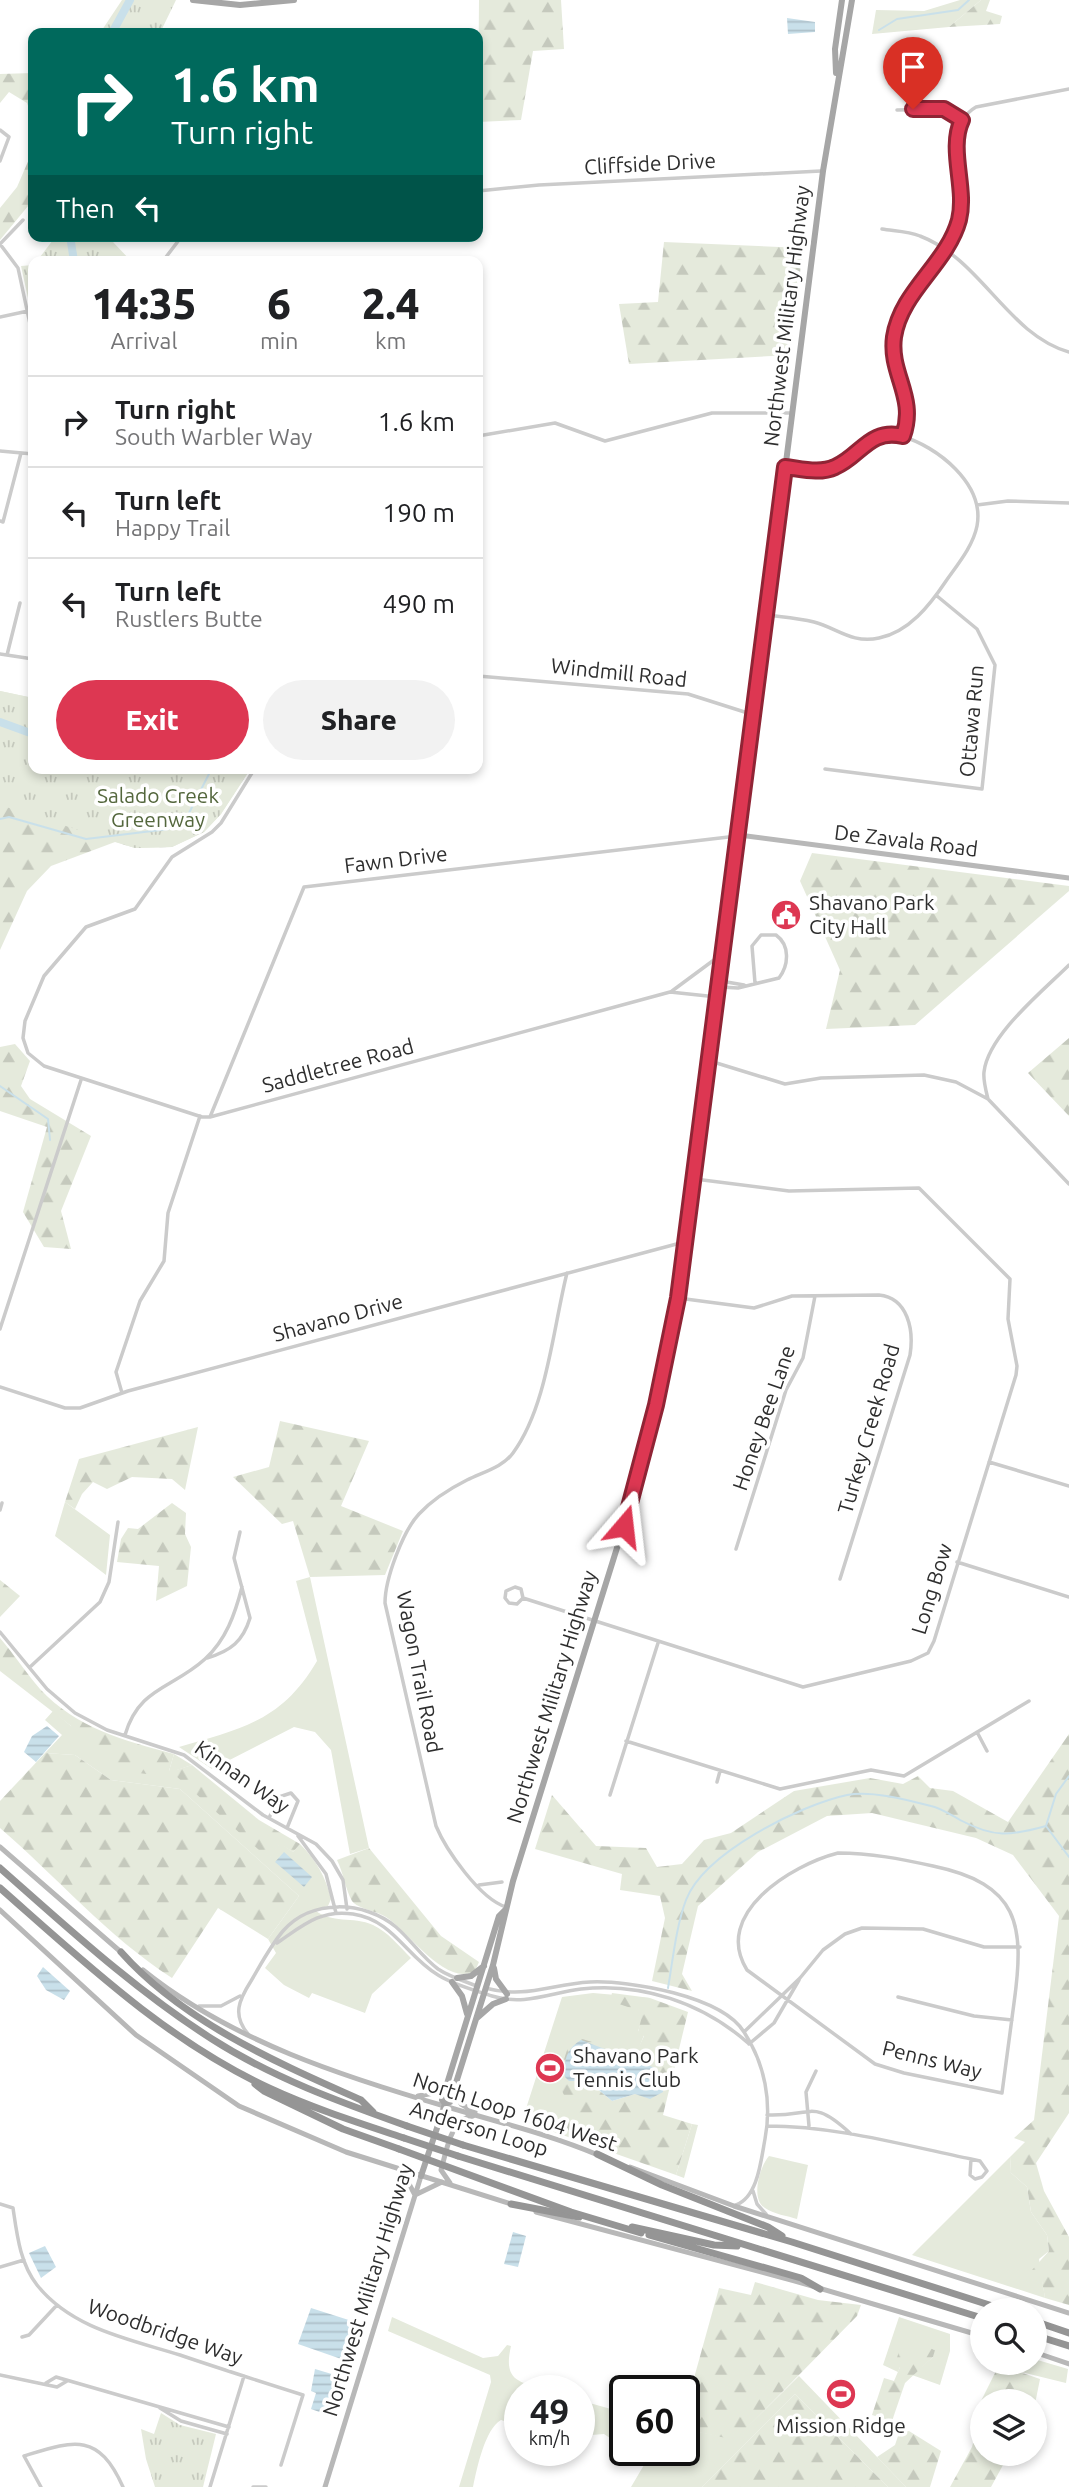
<!DOCTYPE html>
<html lang="en">
<head>
<meta charset="utf-8">
<style>
  :root { --surface:#fff; --page:#f2f2f2; --text:#202124; --muted:#757577; --line:#e0e0e0; --accent:#dd3752 }
  body { margin:0; font-family:Ubuntu,sans-serif; background:var(--page); color:var(--text); height:100vh; display:flex; flex-direction:column; font-size:26px; white-space:nowrap }
  * { box-sizing:border-box; margin:0 }
  p { font-size:23px; color:var(--muted) }
  .icon { flex:none; width:38px; height:38px; fill:none; stroke:currentColor; stroke-width:2; stroke-linecap:round; stroke-linejoin:round }
  .map { position:relative; flex:1; overflow:hidden }
  .side { position:absolute; left:28px; top:256px; width:455px; height:518px; display:flex; flex-direction:column; background:var(--surface); border-radius:14px; box-shadow:0 4px 10px #0003 }
  .side>* { flex:none }
  .top-card { position:absolute; left:28px; top:28px; width:455px; height:214px; border-radius:14px; box-shadow:0 4px 10px #0003; background:#00695c; color:#fff; overflow:hidden }
  .fabs { position:absolute; left:970px; top:2298px; display:grid; gap:14px }
  .fabs a { display:grid; place-items:center; width:77px; height:77px; border-radius:50%; background:var(--surface); box-shadow:0 4px 10px #0003; font-size:35px }
  .speed { position:absolute; left:504px; top:2375px; display:flex; gap:14px; font-size:35px; font-weight:700; text-align:center }
  .speed>* { display:grid; place-content:center; width:91px; height:91px; border-radius:50%; background:var(--surface); box-shadow:0 4px 10px #0003; line-height:1 }
  .speed small { font-size:18px; font-weight:400 }
  .speed .limit { border:4px solid #111; border-radius:10px; background:#fff; color:#111 }
  .pin { position:absolute; display:grid; place-items:center; width:60px; height:60px; color:#fff; margin:-72px -30px; border-radius:50% 50% 50% 0; rotate:-45deg; box-shadow:0 0 7px #0007 }
  .pin .icon { rotate:45deg }
  .me { position:absolute; width:77px; margin:-38px; rotate:17deg; stroke-linejoin:round; filter:drop-shadow(0 0 5px #0008) }
  .turn { display:flex; align-items:center; gap:24px; height:147px; padding:0 28px; font-size:32px }
  .turn .icon { width:91px; height:91px; stroke-width:2.5 }
  .turn b { display:block; font-size:49px; line-height:60px }
  .then { display:flex; align-items:center; height:66px; padding:0 28px; background:#0003; gap:14px; font-size:26px }
  .eta { display:flex; justify-content:space-evenly; align-items:center; height:119px; text-align:center }
  .eta b { font-size:42px; font-weight:800; line-height:49px }
  .button { display:flex; gap:14px; margin-top:auto; padding:14px 28px }
  .button a { flex:1; height:80px; border-radius:42px; background:var(--accent); color:#fff; font-size:28px; font-weight:800; line-height:80px; text-align:center }
  .button a+a { background:var(--page); color:var(--text) }
  ul { padding:0; list-style:none }
  li { display:flex; align-items:center; gap:21px; height:91px; padding:0 28px; border-top:2px solid var(--line) }
  li div { flex:1 }
  li b { display:block; font-size:26px }
  li em { font-style:normal }
  .map>svg:first-child { display:block }
  .grass { fill:#e5eadc }
  .forest { fill:url(#forest-firs); fill-rule:evenodd }
  .park { fill:url(#park-tufts) }
  .water { fill:url(#water-rules) }
  .lines { fill:none; stroke-linecap:round; stroke-linejoin:round }
  .stream { stroke:#c9e0ea; stroke-width:2 }
  .river { stroke:#c9e0ea; stroke-width:8 }
  .street { stroke:#cbcbcb; stroke-width:3.5 }
  .secondary { stroke:#b8b8b8; stroke-width:5 }
  .primary { stroke:#a6a6a6; stroke-width:6 }
  .highway { stroke:#959595; stroke-width:7 }
  .highway-bridge { stroke:#959595; stroke-width:7 }
  .route-casing { stroke:#902435; stroke-width:18 }
  .route { stroke:#dd3752; stroke-width:12 }
  .labels { text-anchor:middle; stroke-width:7; stroke-linejoin:round; paint-order:stroke }
  .street-label { font-size:21px; fill:#2e2e2e; stroke:#fff }
  .park-label { font-size:21px; fill:#54673d; stroke:#fff }
  .poi-label { font-size:21px; fill:#2e2e2e; stroke:#fff; text-anchor:start }
</style>
</head>
<body>
<div class="map">
<svg width="1069" height="2487" viewBox="0 0 1069 2487">
  <defs>
    <pattern id="forest-firs" width="22" height="20" patternUnits="userSpaceOnUse" patternTransform="scale(1.75)"><rect width="22" height="20" fill="#e5eadc"/><path d="M5 1l3.5 6h-7zM16 11l3.5 6h-7z" fill="#c5c9bd"/></pattern>
    <pattern id="park-tufts" width="24" height="20" patternUnits="userSpaceOnUse" patternTransform="scale(1.75)"><rect width="24" height="20" fill="#e5eadc"/><path d="M3 7l-1-3M5 7V3M7 7l1-3M15 17l-1-3M17 17v-4M19 17l1-3" fill="none" stroke="#c5c9bd"/></pattern>
    <pattern id="water-rules" width="6" height="5" patternUnits="userSpaceOnUse" patternTransform="scale(1.75)"><rect width="6" height="5" fill="#c9e0ea"/><path d="M0 2.5h6" fill="none" stroke="#adc0c9"/></pattern>
  </defs>
  <rect width="100%" height="100%" fill="#fff"/>
  <path class="grass" d="M960,0H981L949,27L872,34L876,10L924,11Z
    M65,1502L110,1535L106,1575L55,1536Z
    M310,1577L369,1848L350,1854L331,1750L315,1732L294,1727L212,1769L179,1747C241,1729 282,1721 317,1661L296,1581Z
    M53,1711L71,1726L169,1771L174,1754L192,1765L177,1770L269,1858L280,1843L293,1852L300,1844C316,1860 326,1877 331,1899L328,1906L315,1910C331,1924 353,1916 373,1925C388,1932 399,1946 411,1958L372,1994L365,2013L312,1993L309,1998L284,1985L265,1968L276,1953L268,1939L299,1896L180,1789L111,1780L75,1755L45,1753L62,1735L45,1720Z
    M593,1993L650,1998L638,2031L644,2035L636,2056L567,2099L554,2132L522,2121L562,1997Z
    M692,2124L698,2125L684,2178L676,2175Z
    M769,2156L808,2165L797,2219C788,2216 773,2214 765,2208C750,2199 760,2166 769,2156Z
    M1011,2156L1010,2172L1027,2187L1031,2212L1047,2235L1049,2251L1039,2259L1045,2298L912,2255Z
    M392,2317L483,2358L498,2356L507,2345L511,2346C503,2381 518,2382 548,2390H520V2412L511,2414L507,2422L501,2420C485,2429 477,2468 473,2487H459L491,2382L490,2375L388,2331Z
    M899,2317L950,2334V2351L940,2385L912,2375L933,2357L934,2349L900,2367L898,2372L883,2365Z
    M1034,2359L1068,2369L1066,2383L1013,2370L1015,2363L1034,2362Z
    M799,2376L906,2487H888L795,2394L702,2487H631L644,2465L641,2450H684V2429L735,2439Z
    M579,2400L625,2413V2442L619,2444L604,2434L579,2436Z"/>
  <path class="forest" d="M479,0H561L564,49L533,51L521,120L478,122Z
    M981,0H990L986,11L1002,16L1000,24L949,27Z
    M33,73V120L27,103L9,92L0,103V74Z
    M33,150V200L0,240V208L17,187Z
    M664,242L803,248L790,355L629,364L619,304L658,302Z
    M0,691L33,698L24,773L36,768H251L221,814L204,832L172,847L135,848L115,842L51,866L27,891L0,950Z
    M812,853L1069,886V891L915,1025L826,1029L840,970L800,881Z
    M1069,1038V1116L1028,1073Z
    M15,1044L30,1061L21,1086L30,1099L91,1136L61,1211L71,1249L44,1247L23,1212L47,1127L0,1111V1047Z
    M280,1421L369,1441L341,1506L403,1531L385,1575L310,1577L293,1521L282,1524L233,1477L269,1467Z
    M198,1427L185,1490L172,1479L132,1477L107,1489L93,1482L82,1494L75,1509L65,1502L79,1459Z
    M172,1503L186,1513L185,1534L191,1547L187,1586L156,1601L159,1566L117,1562L121,1539L128,1528L138,1529Z
    M0,1580L20,1596L0,1617Z
    M0,1638C14,1654 26,1673 40,1689C76,1728 125,1741 174,1754L169,1771L162,1776L108,1769L75,1741L71,1726L0,1671Z
    M1069,1734V2113L1036,2163L1044,2191L1069,2237V2305L1045,2298L1042,2281L1032,2270L1049,2251L1047,2235L1031,2212L1027,2187L1010,2172L1011,2156L1025,2142L1014,2138L1034,2120L1059,1916L1013,1855L976,1838L872,1813L827,1816L758,1852L698,1906L682,1974L692,1991L652,1981L665,1918L660,1896L620,1890L622,1874L535,1849L552,1795L596,1846L646,1848L657,1867L682,1864L704,1840L731,1833L794,1791L870,1778L903,1784L918,1776L930,1788L953,1791L1008,1822Z
    M45,1753L75,1755L111,1780L180,1789L299,1896L268,1939L218,1908L172,1978C107,1936 58,1878 0,1828V1801Z
    M192,1765L259,1820L300,1844L293,1852L280,1844L269,1859L176,1776V1770Z
    M369,1848L441,1936L479,1962L475,1971C445,1987 409,1932 386,1917C377,1911 358,1909 352,1901C346,1891 343,1872 337,1860Z
    M612,1993L650,1998L688,2012L663,2115L692,2124L676,2175L554,2132L566,2099L557,2081L568,2047L579,2038L635,2055L644,2036L638,2032L643,2012L610,2001ZM591,2042L611,2050L643,2095L635,2094L612,2101L588,2081H569Z
    M755,2282L818,2300L861,2305L857,2316L735,2440L684,2429V2414L719,2288L751,2295Z
    M912,2342L935,2350L933,2357L905,2383L892,2421L872,2415L884,2378L894,2381L900,2367L897,2358L900,2347Z
    M1000,2363H1015L1014,2370L1040,2379L1034,2409V2401H982V2454H1003V2465L991,2487H950L972,2447L980,2416V2403Z
    M795,2394L888,2487H702Z
    M909,2431L941,2451L930,2487H906L877,2457L895,2445L899,2433Z"/>
  <path class="park" d="M122,0H176L160,33H100Z
    M56,236H114L113,242L131,261H37Z
    M33,265V321L21,266Z
    M0,691L33,698V768H251L221,814L204,832L172,847L135,848L0,805Z
    M161,2413L180,2425L216,2434L203,2487H155L146,2459L141,2429L154,2434Z"/>
  <path class="water" d="M787,18L815,22V32L788,34Z
    M47,1726L59,1736L36,1762L24,1752L32,1736Z
    M284,1852L312,1877L304,1887L275,1862Z
    M43,1967L70,1991L64,2000L46,1990L37,1976Z
    M581,2040L655,2068L663,2076V2092L650,2099L635,2094L612,2101L588,2081H569L565,2077C563,2061 567,2048 581,2040Z
    M513,2232L526,2236L518,2267L504,2264Z
    M45,2246L56,2267L41,2278L29,2253Z
    M311,2308L355,2322L344,2360L298,2344Z
    M315,2369L335,2375L333,2380L339,2382L328,2415L311,2409L316,2393L311,2391Z"/>
  <g class="lines">
    <path class="stream" d="M879,30L897,19L958,10L969,0
      M0,819L9,817L86,839L169,829L188,815L212,768
      M0,1086L48,1119L50,1140
      M1069,1776L1056,1794L1046,1826L1069,1857
      M668,1988C673,1959 676,1927 686,1900C704,1853 800,1805 847,1795C871,1790 908,1800 931,1806C941,1808 951,1815 960,1820C994,1838 1010,1836 1046,1826"/>
    <path class="river" d="M112,33L130,0
      M70,236L74,261
      M0,722L33,734"/>
    <path class="street" d="M897,110L944,109L962,119
      M0,130L9,137L0,161
      M478,191L539,185L821,171
      M882,229C894,231 908,231 920,236C981,259 1008,335 1069,352
      M0,244L18,268L33,338
      M0,244L23,220
      M163,261L182,236
      M0,317L28,311
      M478,436L555,423L605,441L712,413H793
      M903,436C916,397 889,371 895,333C902,288 950,260 960,217C967,184 940,128 976,107L1069,89
      M0,451L33,454
      M977,505L1008,501L1069,503
      M0,521L3,522L21,453
      M767,615C782,617 798,618 814,622C837,628 852,644 879,638C909,632 930,605 946,581C958,564 973,546 977,526C985,484 937,446 901,436C868,427 859,459 833,468C817,474 801,469 785,467
      M0,654L33,659
      M7,655L20,603
      M478,676L688,694L754,715
      M255,768L221,823L212,832L172,857L135,909L86,927L44,976L25,1021L23,1038L28,1053L44,1066L202,1117H210L670,992L717,997
      M825,769L982,789L995,665L977,629L937,596
      M721,981L744,985
      M720,987L738,988L779,978C789,965 790,945 776,935H761L752,946L755,983
      M672,991L722,954
      M710,1061L785,1084L821,1078L924,1075L956,1082L988,1099L1069,1184
      M988,1099C986,1091 983,1080 984,1072C988,1035 1044,990 1069,965
      M210,1117L304,887L737,836
      M678,1298L754,1308L792,1296L879,1295C908,1298 914,1330 910,1355L840,1579
      M0,1329L81,1080
      M0,1387L65,1408H80L128,1391L684,1242
      M122,1393L116,1372L140,1301L164,1261L168,1213L200,1116
      M989,1462L1069,1486
      M0,1510L2,1503
      M736,1549L786,1390L803,1358L815,1296
      M957,1562L1069,1597
      M523,1598L517,1604L509,1603L505,1598L506,1591L515,1587L521,1589L523,1598L803,1687L911,1661L928,1653L934,1641L1016,1375L1017,1366L1008,1319L1010,1279L919,1188L789,1191L695,1179
      M0,1632L47,1689L75,1713L107,1730L184,1755L263,1815L316,1844L332,1861L343,1880L347,1909
      M207,1658C231,1651 243,1641 250,1618L234,1558L240,1532
      M30,1667L100,1602L109,1582L118,1522
      M977,1732L987,1751
      M125,1735C139,1687 172,1689 205,1659C226,1640 235,1614 242,1587
      M626,1741L780,1789L871,1770L904,1776L1029,1701
      M717,1782L720,1771
      M610,1795L658,1643
      M269,1818L279,1797L291,1793L298,1801L287,1828
      M298,1836L326,1874L336,1913
      M838,1853C871,1853 901,1859 933,1866C1019,1884 1025,1924 1014,2003C1010,2033 1006,2063 1002,2093L904,2073L875,2064L747,1970C712,1914 791,1865 838,1853Z
      M479,1885L502,1882
      M506,1907C480,1899 446,1850 436,1826L385,1603C385,1579 403,1531 419,1514C432,1500 451,1488 467,1480C483,1472 503,1467 513,1453C547,1407 553,1328 567,1273
      M277,1943C302,1926 320,1909 353,1914C393,1920 406,1956 438,1975C454,1985 474,1990 492,1996C524,2006 550,1993 581,1989C641,1982 703,2003 748,2043
      M485,1988C526,1999 551,1984 590,1982C629,1980 722,1996 744,2032C765,2064 772,2102 765,2139C761,2160 758,2197 736,2205
      M898,1997L974,2016L1012,2020
      M199,2006H221L240,1996
      M745,2031L800,1978L823,1950L845,1934L862,1928L923,1929L984,1947H1020
      M248,2034C232,2015 239,2000 251,1981C261,1964 271,1945 283,1931C311,1898 365,1901 396,1927C411,1940 422,1957 438,1969C450,1977 464,1981 477,1986
      M749,2044L774,2023L799,1980
      M767,2115C813,2117 811,2097 851,2134
      M767,2126C836,2126 903,2145 971,2159L980,2161L987,2171L982,2177L975,2179L970,2175L971,2159
      M809,2126L806,2092L816,2071
      M753,2191L757,2204L766,2214
      M0,2204L13,2208C17,2235 20,2263 37,2285C72,2329 129,2339 180,2355C221,2369 262,2382 303,2395L281,2465
      M0,2267L24,2260
      M22,2337L29,2335L57,2305
      M0,2375L57,2387L67,2381
      M46,2383L56,2377L229,2427
      M160,2408L181,2421L227,2434
      M41,2487L24,2456C73,2441 98,2431 123,2487
      M210,2487L244,2376
      M253,2487H266"/>
    <path class="secondary" d="M739,835L1069,878
      M0,1847L122,1953
      M0,1910L136,2035L239,2106L346,2152L514,2205
      M143,1970C231,2041 344,2077 451,2108C501,2123 551,2135 598,2155
      M454,2090L461,2104L475,2112
      M418,2096L434,2093L447,2084
      M630,2167L734,2206L1069,2313
      M402,2171L415,2195L442,2182
      M450,2183L441,2170C447,2150 450,2119 473,2116
      M536,2212L795,2281L982,2336
      M1034,2352L1069,2364
      M325,2487L421,2176"/>
    <path class="primary" d="M193,0L240,5L294,0
      M836,73L835,49L842,0
      M494,1968L496,1979L507,1994
      M457,1978L471,1976L484,1966
      M452,1982L462,1996L467,2014
      M477,2018L493,2004L506,1999
      M445,2104L450,2102L493,1965L513,1881L631,1503L667,1360L678,1298L710,1061L823,171L852,0
      M421,2176L445,2104L442,2100L499,1916L505,1910"/>
    <path class="highway" d="M0,1868C68,1928 135,1990 212,2039C273,2078 340,2102 407,2126
      M0,1888C84,1962 166,2040 269,2088C312,2108 359,2123 404,2138
      M121,1952C183,2022 278,2063 361,2100L373,2112
      M255,2084L264,2091L343,2129L399,2149
      M463,2145L792,2242L1005,2310
      M597,2154L662,2185L768,2227L782,2236
      M458,2156L982,2318
      M511,2204L579,2217
      M632,2227L714,2245L737,2246
      M649,2235L801,2278L820,2289
      M1034,2321L1069,2333
      M1034,2335L1069,2346"/>
    <path class="highway-bridge" d="M407,2126L463,2145
      M404,2138L458,2156
      M399,2149L571,2212L641,2233"/>
  </g>
  <g class="lines">
    <g class="route-casing">
      <path id="route" d="M624,1526L656,1405L678,1298L785,467C802,469 820,474 835,467C861,456 869,428 903,436C917,397 889,374 894,337C901,291 947,264 959,220C967,188 948,149 962,120L944,109H913"/>
    </g>
    <use href="#route" class="route"/>
  </g>
  <defs>
    <g id="civic-disc" transform="scale(1.575)"><circle r="9.5" fill="#dd3752" stroke="#fff"/><path d="M-.6-6.5H3V-4.5H.6V-3L4-1V1h2V6H-6V1h2V-1L-.6-3ZM-1.2 2.5V6h2.4V2.5Z" fill="#fff"/></g>
    <g id="stadium-disc" transform="scale(1.575)"><circle r="9.5" fill="#dd3752" stroke="#fff"/><path d="M0-5a6.5 5 0 1 0 0 10a6.5 5 0 1 0 0-10ZM-3.5-1.8h7v3.6h-7Z" fill="#fff"/></g>
  </defs>
  <g fill-rule="evenodd">
    <use href="#civic-disc" x="786" y="915"/>
    <use href="#stadium-disc" x="550" y="2068"/>
    <use href="#stadium-disc" x="841" y="2394"/>
  </g>
  <g class="labels">
    <g class="street-label">
      <text transform="translate(650 164) rotate(-3)" y="7">Cliffside Drive</text>
      <text transform="translate(787 316) rotate(-83)" y="7">Northwest Military Highway</text>
      <text transform="translate(619 673) rotate(6)" y="7">Windmill Road</text>
      <text transform="translate(972 721) rotate(-85)" y="7">Ottawa Run</text>
      <text transform="translate(906 841) rotate(7)" y="7">De Zavala Road</text>
      <text transform="translate(396 860) rotate(-7)" y="7">Fawn Drive</text>
      <text transform="translate(338 1066) rotate(-15)" y="7">Saddletree Road</text>
      <text transform="translate(338 1318) rotate(-15)" y="7">Shavano Drive</text>
      <text transform="translate(764 1418) rotate(-71)" y="7">Honey Bee Lane</text>
      <text transform="translate(869 1429) rotate(-74)" y="7">Turkey Creek Road</text>
      <text transform="translate(932 1589) rotate(-73)" y="7">Long Bow</text>
      <text transform="translate(419 1672) rotate(79)" y="7">Wagon Trail Road</text>
      <text transform="translate(552 1697) rotate(-73)" y="7">Northwest Military Highway</text>
      <text transform="translate(242 1777) rotate(35)" y="7">Kinnan Way</text>
      <text transform="translate(932 2060) rotate(14)" y="7">Penns Way</text>
      <text transform="translate(515 2112) rotate(18)" y="7">North Loop 1604 West</text>
      <text transform="translate(479 2129) rotate(17)" y="7">Anderson Loop</text>
      <text transform="translate(368 2290) rotate(-73)" y="7">Northwest Military Highway</text>
      <text transform="translate(165 2332) rotate(19)" y="7">Woodbridge Way</text>
    </g>
    <g class="park-label">
      <text x="158" y="803">Salado Creek<tspan x="158" dy="24">Greenway</tspan></text>
    </g>
    <g class="poi-label">
      <text x="809" y="910">Shavano Park<tspan x="809" dy="24">City Hall</tspan></text>
      <text x="573" y="2063">Shavano Park<tspan x="573" dy="24">Tennis Club</tspan></text>
      <text x="841" y="2433" text-anchor="middle">Mission Ridge</text>
    </g>
  </g>
</svg>
<div class="fabs">
<a><svg class="icon" aria-label="search" viewBox="0 0 24 24"><circle cx="10" cy="10" r="6"/><path d="M15 15l6 6"/></svg></a>
<a><svg class="icon" aria-label="layers" viewBox="0 0 24 24"><path d="M12 4l9 5-9 5-9-5zM3 14l9 5 9-5"/></svg></a>
</div>
<div class="speed"><div>49<small>km/h</small></div><div class="limit">60</div></div>
<div class="pin" style="left:913px;top:109px;background:#d93025"><svg class="icon" aria-label="arrive" viewBox="0 0 24 24"><path d="M6 21V4h12l-3 4 3 4H6"/></svg></div>
<svg class="me" style="left:624px;top:1526px" viewBox="-20 -20 40 40"><path d="M0-17L14 15 0 8-14 15z" fill="#dd3752" stroke="#fff" stroke-width="4"/></svg>
<div class="top-card">
<div class="turn"><svg class="icon" aria-label="right" viewBox="0 0 24 24"><path d="M7 20v-9h11M14 6l5 5-5 5"/></svg><div><b>1.6 km</b>Turn right</div></div>
<div class="then">Then<svg class="icon" aria-label="left" viewBox="0 0 24 24"><path d="M17 20v-9H6M10 6l-5 5 5 5"/></svg></div>
</div>
<section class="side">
<div class="eta">
<div><b>14:35</b><p>Arrival</p></div>
<div><b>6</b><p>min</p></div>
<div><b>2.4</b><p>km</p></div>
</div>
<ul>
<li><svg class="icon" aria-label="right" viewBox="0 0 24 24"><path d="M7 20v-9h11M14 6l5 5-5 5"/></svg><div><b>Turn right</b><p>South Warbler Way</p></div><em>1.6 km</em></li>
<li><svg class="icon" aria-label="left" viewBox="0 0 24 24"><path d="M17 20v-9H6M10 6l-5 5 5 5"/></svg><div><b>Turn left</b><p>Happy Trail</p></div><em>190 m</em></li>
<li><svg class="icon" aria-label="left" viewBox="0 0 24 24"><path d="M17 20v-9H6M10 6l-5 5 5 5"/></svg><div><b>Turn left</b><p>Rustlers Butte</p></div><em>490 m</em></li>
</ul>
<div class="button"><a>Exit</a><a>Share</a></div>
</section>
</div>
</body>
</html>
